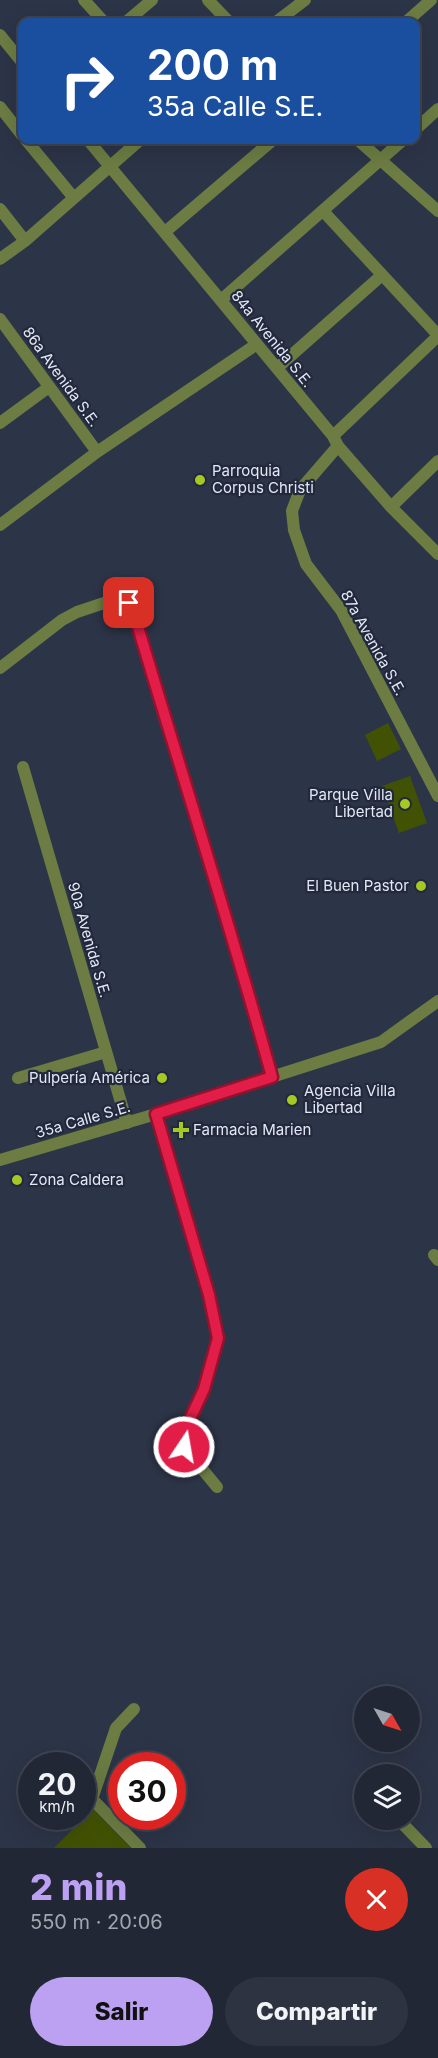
<!DOCTYPE html>
<html lang="es">
<head>
<meta charset="utf-8">
<style>
  :root { --surface:#212735; --page:#2d3341; --text:#f1f3f6; --muted:#a2a5ad; --line:#3e4450; --accent:#bca0f2 }
  body { margin:0; font-family:Inter,sans-serif; background:var(--page); color:var(--text); height:100vh; display:flex; flex-direction:column; font-size:22px; white-space:nowrap }
  * { box-sizing:border-box; margin:0 }
  p { font-size:20px; color:var(--muted) }
  .icon { flex:none; width:33px; height:33px; fill:none; stroke:currentColor; stroke-width:2; stroke-linecap:round; stroke-linejoin:round }
  .map { position:relative; height:1848px; overflow:hidden }
  .drawer { display:flex; flex-direction:column; background:var(--surface); flex:1 }
  .drawer>* { flex:none }
  .top-card { position:absolute; left:18px; top:18px; width:402px; height:126px; border-radius:12px; box-shadow:0 6px 24px #0002,0 0 0 2px var(--line); background:#1a4fa0; color:#fff; overflow:hidden }
  .needle { width:39px; rotate:129deg }
  .controls { position:absolute; left:354px; top:1686px; display:grid; gap:12px }
  .controls a { display:grid; place-items:center; width:66px; height:66px; border-radius:50%; background:var(--surface); box-shadow:0 6px 24px #0002,0 0 0 2px var(--line); font-size:30px }
  .speed { position:absolute; left:18px; top:1752px; display:flex; gap:12px; font-size:30px; font-weight:700; text-align:center }
  .speed>* { display:grid; place-content:center; width:78px; height:78px; border-radius:50%; background:var(--surface); box-shadow:0 6px 24px #0002,0 0 0 2px var(--line); line-height:1 }
  .speed small { font-size:15px; font-weight:400 }
  .speed .limit { border:9px solid #d22; background:#fff; color:#111 }
  .pin { position:absolute; display:grid; place-items:center; width:51px; height:51px; color:#fff; margin:-26px; border-radius:12px; box-shadow:0 3px 9px #0006 }
  .me { position:absolute; width:66px; margin:-33px; rotate:12deg; stroke-linejoin:round; filter:drop-shadow(0 0 4px #0008) }
  .turn { display:flex; align-items:center; gap:21px; height:126px; padding:0 30px; font-size:27px }
  .turn .icon { width:78px; height:78px; stroke-width:2.5 }
  .turn b { display:block; font-size:42px; line-height:51px }
  .round { display:grid; place-items:center; flex:none; width:63px; height:63px; border-radius:32px; background:var(--page) }
  .head { display:flex; align-items:center; justify-content:space-between; height:102px; padding:0 30px }
  h1 { font-size:36px; font-weight:800; line-height:45px; color:var(--accent) }
  .button { display:flex; gap:12px; margin-top:auto; padding:12px 30px }
  .button a { flex:1; height:69px; border-radius:36px; background:var(--accent); color:#111; font-size:24px; font-weight:800; line-height:69px; text-align:center }
  .button a+a { background:var(--page); color:var(--text) }
  .map>svg:first-child { display:block }
  .green { fill:#425204 }
  .lines { fill:none; stroke-linecap:round; stroke-linejoin:round }
  .minor { stroke:#6c7c43; stroke-width:12 }
  .tertiary { stroke:#6c7c43; stroke-width:12 }
  .route-casing { stroke:#92132f; stroke-width:15 }
  .route { stroke:#e11d48; stroke-width:10 }
  .poi-dot { fill:#a5c823; stroke:#23293c; stroke-width:2 }
  .labels { text-anchor:middle; stroke-width:4.5; stroke-linejoin:round; paint-order:stroke }
  .street-label { font-size:15px; fill:#e3e8f5; stroke:#23293c }
  .poi-label { font-size:15px; fill:#e3e8f5; stroke:#23293c; text-anchor:start }
</style>
</head>
<body>
<div class="map">
<svg width="438" height="1848" viewBox="0 0 438 1848">
  <rect width="100%" height="100%" fill="#2c3447"/>
  <path class="green" d="M388,723L401,749L377,761L365,735Z
    M410,776L427,823L399,833L382,786Z
    M93,1809L131,1848H54Z"/>
  <g class="lines">
    <path class="minor" d="M84,0L104,22
      M126,22L152,0
      M276,22L305,0
      M406,22L431,0
      M0,35L22,62
      M0,107L22,135
      M416,129L438,109
      M26,140L74,198
      M88,140L333,436L338,446L391,507L438,554
      M0,209L25,241
      M323,211L438,335
      M165,232L273,140
      M0,259L25,241L140,140
      M221,300L403,140
      M0,319L97,452
      M277,368L382,275
      M0,423L49,387
      M333,436L438,336
      M338,446L300,490L292,511L294,530L306,564L341,610L438,796
      M391,507L438,461
      M0,525L97,452L257,344
      M0,668L62,620L77,612L116,599H123L133,610L166,724L185,779L272,1077
      M23,767L127,1123
      M18,1078L106,1052
      M156,1114L209,1295L218,1338L204,1389L183,1439L184,1447L217,1487
      M434,1255L438,1260
      M134,1709L116,1728L92,1799L140,1848
      M399,1820L426,1848"/>
    <path class="tertiary" d="M208,0L229,22
      M358,140L438,211
      M0,1160L156,1114L381,1042L438,1001"/>
  </g>
  <g class="lines">
    <g class="route-casing">
      <path id="route" d="M129,603L133,610C179,766 229,920 272,1077L156,1114L209,1295L218,1338L204,1389L184,1432L183,1439L184,1447"/>
    </g>
    <use href="#route" class="route"/>
  </g>
  <g class="poi-dot">
    <circle cx="200" cy="480" r="6"/>
    <circle cx="405" cy="804" r="6"/>
    <circle cx="421" cy="886" r="6"/>
    <circle cx="162" cy="1078" r="6"/>
    <circle cx="292" cy="1100" r="6"/>
    <path d="M178 1121h6v6h6v6h-6v6h-6v-6h-6v-6h6z"/>
    <circle cx="17" cy="1180" r="6"/>
  </g>
  <g class="labels">
    <g class="street-label">
      <text transform="translate(272 339) rotate(51)" y="5">84a Avenida S.E.</text>
      <text transform="translate(61 377) rotate(54)" y="5">86a Avenida S.E.</text>
      <text transform="translate(373 643) rotate(61)" y="5">87a Avenida S.E.</text>
      <text transform="translate(89 940) rotate(74)" y="5">90a Avenida S.E.</text>
      <text transform="translate(83 1120) rotate(-16)" y="5">35a Calle S.E.</text>
    </g>
    <g class="poi-label">
      <text x="212" y="476">Parroquia<tspan x="212" dy="17">Corpus Christi</tspan></text>
      <text x="393" y="800" text-anchor="end">Parque Villa<tspan x="393" dy="17">Libertad</tspan></text>
      <text x="409" y="891" text-anchor="end">El Buen Pastor</text>
      <text x="150" y="1083" text-anchor="end">Pulpería América</text>
      <text x="304" y="1096">Agencia Villa<tspan x="304" dy="17">Libertad</tspan></text>
      <text x="193" y="1135">Farmacia Marien</text>
      <text x="29" y="1185">Zona Caldera</text>
    </g>
  </g>
</svg>
<div class="controls">
<a><svg class="needle" viewBox="-14 -14 28 28"><path d="M0-13l5 13h-10z" fill="#e53935"/><path d="M0 13l5-13h-10z" fill="#a2a5ad"/></svg></a>
<a><svg class="icon" aria-label="layers" viewBox="0 0 24 24"><path d="M12 4l9 5-9 5-9-5zM3 14l9 5 9-5"/></svg></a>
</div>
<div class="speed"><div>20<small>km/h</small></div><div class="limit">30</div></div>
<div class="pin" style="left:129px;top:603px;background:#d93025"><svg class="icon" aria-label="arrive" viewBox="0 0 24 24"><path d="M6 21V4h12l-3 4 3 4H6"/></svg></div>
<svg class="me" style="left:184px;top:1447px" viewBox="-20 -20 40 40"><circle r="17" fill="#e11d48" stroke="#fff" stroke-width="3"/><path d="M0-11L8 9 0 5-8 9z" fill="#fff"/></svg>
<div class="top-card">
<div class="turn"><svg class="icon" aria-label="right" viewBox="0 0 24 24"><path d="M7 20v-9h11M14 6l5 5-5 5"/></svg><div><b>200 m</b>35a Calle S.E.</div></div>
</div>
</div>
<section class="drawer">
<div class="head"><div><h1>2 min</h1><p>550 m · 20:06</p></div><a class="round" style="background:#d93025;color:#fff"><svg class="icon" aria-label="close" viewBox="0 0 24 24"><path d="M6 6l12 12M18 6L6 18"/></svg></a></div>
<div class="button"><a>Salir</a><a>Compartir</a></div>
</section>
</body>
</html>
